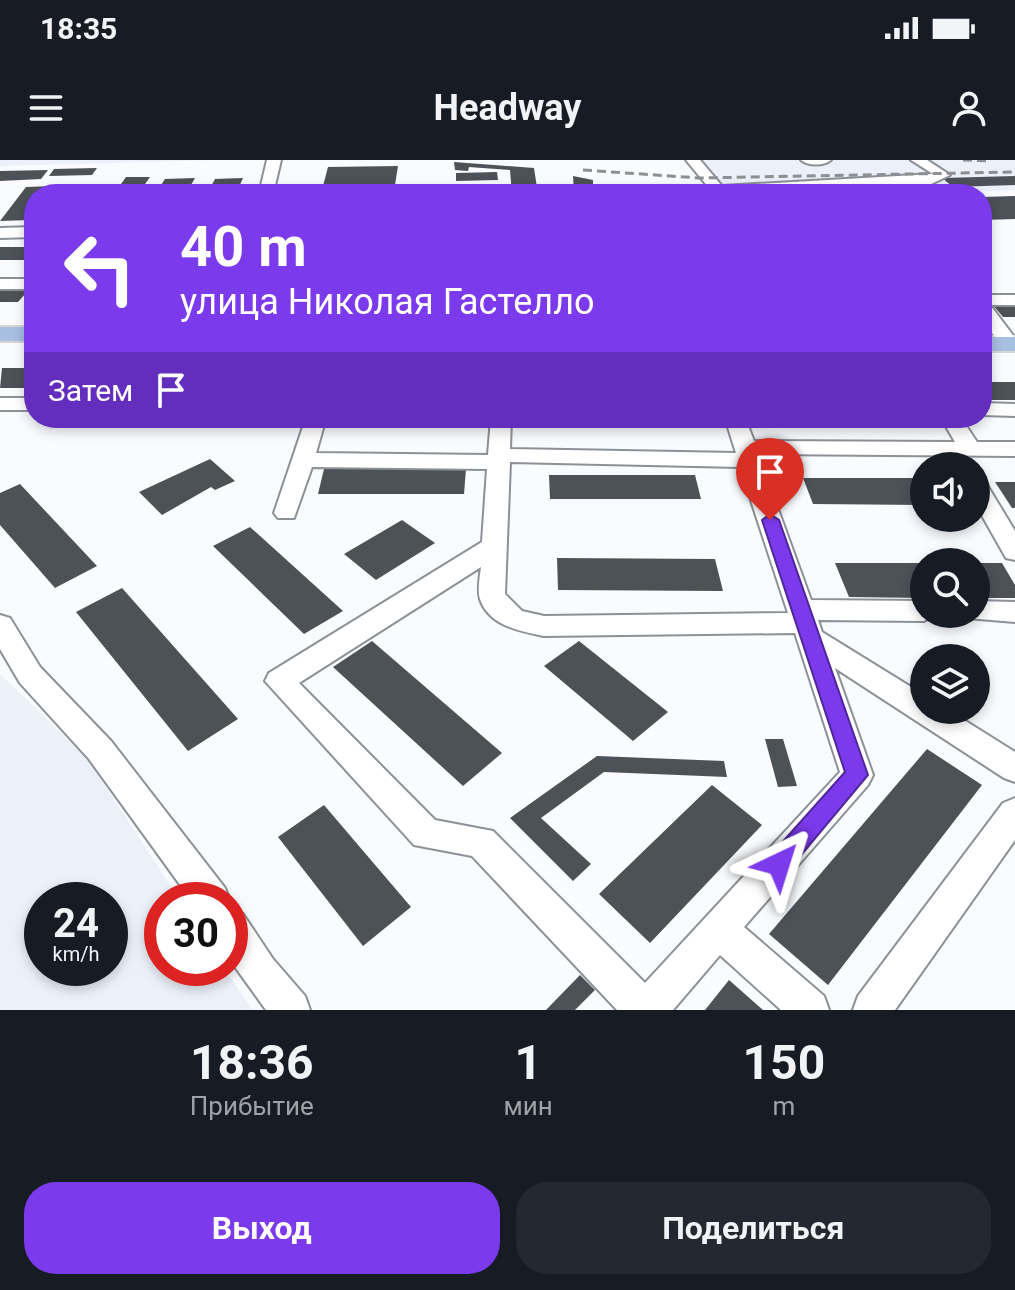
<!DOCTYPE html>
<html lang="ru">
<head>
<meta charset="utf-8">
<style>
  :root { --surface:#171b24; --page:#242831; --text:#f1f3f6; --muted:#9ea1a6; --accent:#7c3aed }
  body { margin:0; font-family:Roboto,sans-serif; background:var(--page); color:var(--text); height:100vh; display:flex; flex-direction:column; font-size:30px; white-space:nowrap }
  * { box-sizing:border-box; margin:0 }
  p { font-size:26px; color:var(--muted) }
  .icon { flex:none; width:44px; height:44px; fill:none; stroke:currentColor; stroke-width:2; stroke-linecap:round; stroke-linejoin:round }
  .map { position:relative; height:850px; overflow:hidden }
  .drawer { display:flex; flex-direction:column; background:var(--surface); flex:1 }
  .drawer>* { flex:none }
  .guide { position:absolute; left:24px; top:24px; width:968px; height:244px; border-radius:32px; box-shadow:0 4px 12px #0003; background:#7c3aed; color:#fff; overflow:hidden }
  .tools { position:absolute; left:910px; top:292px; display:grid; gap:16px }
  .tools a { display:grid; place-items:center; width:80px; height:80px; border-radius:50%; background:var(--surface); box-shadow:0 4px 12px #0003; font-size:40px }
  .speed { position:absolute; left:24px; top:722px; display:flex; gap:16px; font-size:40px; font-weight:700; text-align:center }
  .speed>* { display:grid; place-content:center; width:104px; height:104px; border-radius:50%; background:var(--surface); box-shadow:0 4px 12px #0003; line-height:1 }
  .speed small { font-size:20px; font-weight:400 }
  .speed .limit { border:12px solid #d22; background:#fff; color:#111 }
  .pin { position:absolute; display:grid; place-items:center; width:68px; height:68px; color:#fff; margin:-82px -34px; border-radius:50% 50% 50% 0; rotate:-45deg; box-shadow:0 0 8px #0007 }
  .pin .icon { rotate:45deg }
  .me { position:absolute; width:88px; margin:-44px; rotate:41deg; stroke-linejoin:round; filter:drop-shadow(0 0 6px #0008) }
  .turn { display:flex; align-items:center; gap:28px; height:168px; padding:0 24px; font-size:36px }
  .turn .icon { width:104px; height:104px; stroke-width:2.5 }
  .turn b { display:block; font-size:56px; line-height:68px }
  .then { display:flex; align-items:center; height:76px; padding:0 24px; background:#0003; gap:16px; font-size:30px }
  .eta { display:flex; justify-content:space-evenly; align-items:center; height:136px; text-align:center }
  .eta b { font-size:48px; font-weight:700; line-height:56px }
  .action { display:flex; gap:16px; margin-top:auto; padding:16px 24px }
  .action a { flex:1; height:92px; border-radius:32px; background:var(--accent); color:#fff; font-size:32px; font-weight:700; line-height:92px; text-align:center }
  .action a+a { background:var(--page); color:var(--text) }
  .status { display:flex; justify-content:space-between; align-items:center; height:56px; padding:0 40px; background:var(--surface); direction:ltr }
  .status svg { height:22px; fill:currentColor }
  header { display:flex; justify-content:space-between; align-items:center; height:104px; padding:0 24px; background:var(--surface); font-size:36px; font-weight:700 }
  .map>svg:first-child { display:block }
  .built { fill:#ebf0f9; fill-rule:evenodd }
  .building { fill:#4d5158 }
  .lines { fill:none; stroke-linecap:round; stroke-linejoin:round }
  .minor-casing { stroke:#8c9198; stroke-width:4 }
  .major-casing { stroke:#d6d6d7; stroke-width:4 }
  .minor { fill:#fff; fill-rule:evenodd }
  .major { fill:#a8bfe2; fill-rule:evenodd }
  .rail { stroke:#8d8f92; stroke-width:3; stroke-dasharray:9 5; stroke-linecap:butt }
  .route { fill:#7c3aed; stroke:#51269a; stroke-width:2 }
</style>
</head>
<body>
<div class="status"><b>18:35</b><svg viewBox="0 0 49 12"><path d="M0 12V9h3v3zM5 12V6h3v6zM10 12V3h3v9zM15 12V0h3v12zM26 1h20v11H26zM47 4h2v5h-2z"/></svg></div>
<header><svg class="icon" aria-label="menu" viewBox="0 0 24 24"><path d="M4 6h16M4 12h16M4 18h16"/></svg>Headway<svg class="icon" aria-label="person" viewBox="0 0 24 24"><circle cx="12" cy="8" r="4"/><path d="M4 21q1-7 8-7t8 7"/></svg></header>
<div class="map">
<svg width="1015" height="850" viewBox="0 0 1015 850">
  <rect width="100%" height="100%" fill="#f9fbfe"/>
  <path class="built" d="M0,0H217L0,6Z
    M700,0H1015V30L926,34H729Z
    M0,514L86,597L180,740H162V808H224L252,850H0ZM42,740H110V808H42Z"/>
  <path class="building" d="M454,2L534,8L538,34H512L510,10L469,7L468,11L455,10Z
    M398,6L395,25L323,26L328,7Z
    M97,8L92,15L49,16L54,9Z
    M48,10L41,19L0,21V11Z
    M497,12L498,20L456,21V13Z
    M573,16L593,20V34H574Z
    M1015,16V25L953,27L942,18Z
    M126,17H150L138,34H114Z
    M195,18L186,34H155L165,19Z
    M243,18L236,34H207L215,19Z
    M704,24L709,34H688L684,25Z
    M55,26L49,34H34V55L30,60L0,61L26,27Z
    M1015,36V59L982,60V37Z
    M0,87H34V100H0Z
    M0,125H33L18,142H0Z
    M992,144H1015V157H1003Z
    M2,208H34V228H0Z
    M982,222H1015V240H982Z
    M549,258H684L686,265H549Z
    M779,258H934L939,266H782Z
    M210,299L235,321L215,330L211,327L162,355L139,332Z
    M324,309H466L464,334H318Z
    M549,315H695L701,339H550Z
    M803,318H924V345L813,344Z
    M995,322H1015V348H1012Z
    M20,324L97,406L55,428L0,365V333Z
    M402,360L435,383L376,420L344,394Z
    M250,367L343,451L304,474L213,386Z
    M557,398L715,399L723,431L558,430Z
    M835,403H924V438L849,437Z
    M976,403H1002L1015,425V438H976Z
    M122,428L238,559L188,591L76,452Z
    M372,481L502,593L463,626L333,507Z
    M579,481L668,552L633,581L544,506Z
    M765,579H783L797,626L778,627Z
    M927,589L982,625L828,825L769,774Z
    M597,596L724,601L727,617L604,612L541,658L591,704L573,721L510,658Z
    M712,625L762,665L650,783L599,734Z
    M324,645L411,747L363,786L278,677Z
    M580,815L595,830L575,850H546Z
    M729,820L763,850H705Z"/>
  <g class="lines">
    <g class="minor-casing">
      <path id="minor" d="M267,0H281L273,34H259Z
        M686,0H700L722,26L933,14L911,0H927L950,15L929,25L714,34Z
        M801,0H831C824,6 808,6 801,0Z
        M34,67V77L0,78V68Z
        M0,119H34V129H0Z
        M982,135H1015V145H990L1015,178V188H1003L982,159Z
        M0,238H34V250H0Z
        M982,243L1015,244V256L982,255Z
        M306,258H326L316,293L488,295L491,258H511L510,289L736,293L725,258H745L754,281L955,282L941,258H961L977,282H1015V296L758,294L811,440L924,441V454H936L924,461L818,460L822,472L924,535V550H948L1015,592V622L1004,618L835,508L873,615L868,625L744,767L824,836L829,850H781L720,795L673,850H617L472,696L414,685L265,521L269,513L482,382L487,309L312,307L294,358H278L274,353ZM510,302L740,307L788,453L544,456L522,451L505,434ZM481,407C480,416 477,430 480,439C489,466 520,471 544,476L795,473L840,612L645,823L493,671L435,660L299,523Z
        M976,318L984,320L1015,371V400L1006,398L976,345Z
        M976,441L1015,442V462L967,458L964,454H976Z
        M0,455L10,458L40,507L111,581L225,728L230,740H191L89,599L20,523L0,489Z
        M1015,638V680L895,850H853L858,836L1003,643Z
        M230,749L243,754L273,799L305,836L310,850H266L230,800Z"/>
    </g>
    <g class="major-casing">
      <path id="major" d="M0,167H34V181H0Z
        M982,177H1015V191H982Z"/>
    </g>
    <use href="#minor" class="minor"/>
    <use href="#major" class="major"/>
    <path class="rail" d="M963,0L990,1
      M583,10L699,18L1015,12"/>
  </g>
  <path class="route" d="M770,354L779,360L868,615L787,712L779,715L770,712L767,704L770,696L845,612L762,360Z"/>
</svg>
<div class="tools">
<a><svg class="icon" aria-label="sound" viewBox="0 0 24 24"><path d="M4 9h4l5-4v14l-5-4H4zM17 9q2 3 0 6"/></svg></a>
<a><svg class="icon" aria-label="search" viewBox="0 0 24 24"><circle cx="10" cy="10" r="6"/><path d="M15 15l6 6"/></svg></a>
<a><svg class="icon" aria-label="layers" viewBox="0 0 24 24"><path d="M12 4l9 5-9 5-9-5zM3 14l9 5 9-5"/></svg></a>
</div>
<div class="speed"><div>24<small>km/h</small></div><div class="limit">30</div></div>
<div class="pin" style="left:770px;top:360px;background:#d93025"><svg class="icon" aria-label="arrive" viewBox="0 0 24 24"><path d="M6 21V4h12l-3 4 3 4H6"/></svg></div>
<svg class="me" style="left:779px;top:704px" viewBox="-20 -20 40 40"><path d="M0-17L14 15 0 8-14 15z" fill="#7c3aed" stroke="#fff" stroke-width="4"/></svg>
<div class="guide">
<div class="turn"><svg class="icon" aria-label="left" viewBox="0 0 24 24"><path d="M17 20v-9H6M10 6l-5 5 5 5"/></svg><div><b>40 m</b>улица Николая Гастелло</div></div>
<div class="then">Затем<svg class="icon" aria-label="arrive" viewBox="0 0 24 24"><path d="M6 21V4h12l-3 4 3 4H6"/></svg></div>
</div>
</div>
<section class="drawer">
<div class="eta">
<div><b>18:36</b><p>Прибытие</p></div>
<div><b>1</b><p>мин</p></div>
<div><b>150</b><p>m</p></div>
</div>
<div class="action"><a>Выход</a><a>Поделиться</a></div>
</section>
</body>
</html>
